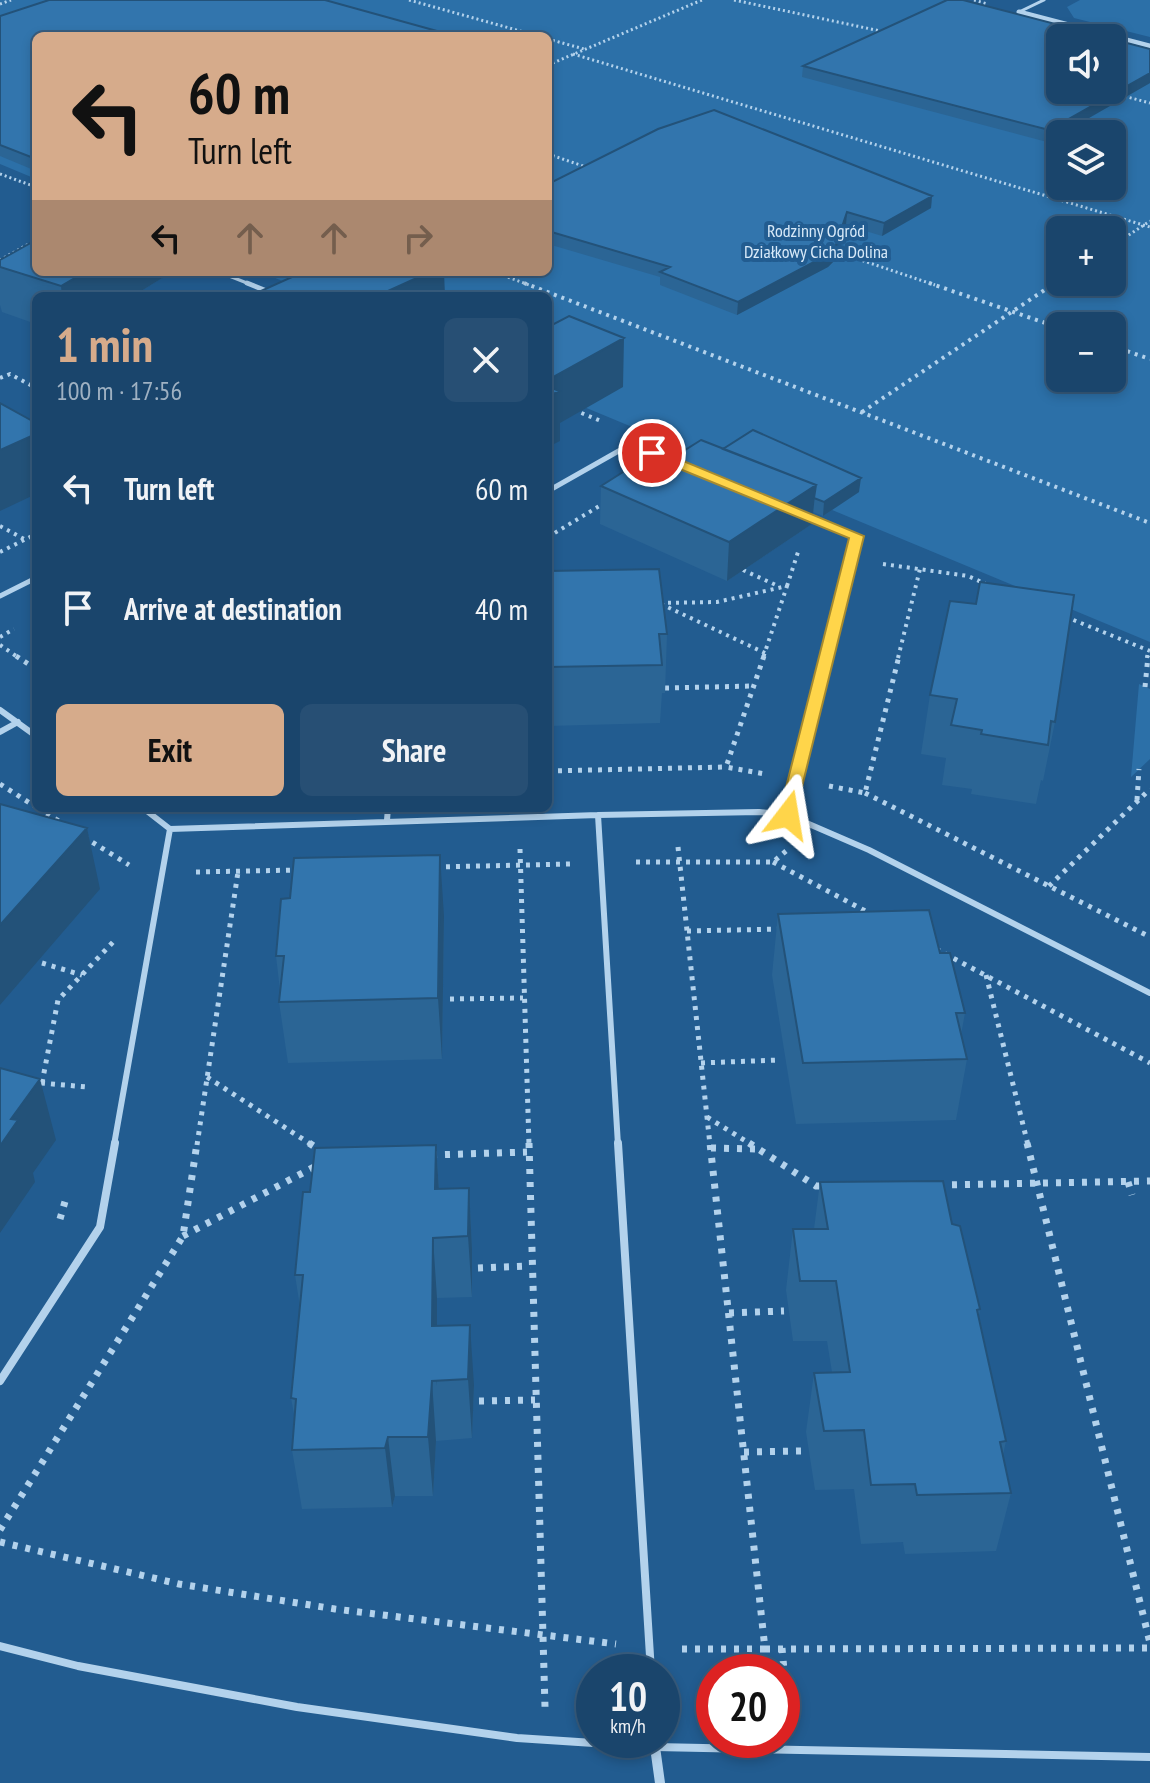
<!DOCTYPE html>
<html lang="en">
<head>
<meta charset="utf-8">
<style>
  :root { --surface:#1a456c; --page:#274f74; --text:#f1f3f6; --muted:#9fb1c2; --line:#385d7f; --accent:#d6ab8b }
  body { margin:0; font-family:"PT Sans Narrow",sans-serif; background:var(--page); color:var(--text); height:100vh; display:flex; flex-direction:column; font-size:30px; white-space:nowrap }
  * { box-sizing:border-box; margin:0 }
  p { font-size:26px; color:var(--muted) }
  .icon { flex:none; width:44px; height:44px; fill:none; stroke:currentColor; stroke-width:2; stroke-linecap:round; stroke-linejoin:round }
  .map { position:relative; flex:1; overflow:hidden }
  .details { position:absolute; left:32px; top:292px; width:520px; height:520px; display:flex; flex-direction:column; background:var(--surface); border-radius:12px; box-shadow:0 4px 12px #0003,0 0 0 2px var(--line) }
  .details>* { flex:none }
  .hud { position:absolute; left:32px; top:32px; width:520px; height:244px; border-radius:12px; box-shadow:0 4px 12px #0003,0 0 0 2px var(--line); background:#d6ab8b; color:#111; overflow:hidden }
  .buttons { position:absolute; left:1046px; top:24px; display:grid; gap:16px }
  .buttons a { display:grid; place-items:center; width:80px; height:80px; border-radius:12px; background:var(--surface); box-shadow:0 4px 12px #0003,0 0 0 2px var(--line); font-size:40px }
  .speed { position:absolute; left:576px; top:1654px; display:flex; gap:16px; font-size:40px; font-weight:700; text-align:center }
  .speed>* { display:grid; place-content:center; width:104px; height:104px; border-radius:50%; background:var(--surface); box-shadow:0 4px 12px #0003,0 0 0 2px var(--line); line-height:1 }
  .speed small { font-size:20px; font-weight:400 }
  .speed .limit { border:12px solid #d22; background:#fff; color:#111 }
  .pin { position:absolute; display:grid; place-items:center; width:68px; height:68px; color:#fff; margin:-34px; border:4px solid #fff; border-radius:50%; box-shadow:0 2px 8px #0007 }
  .me { position:absolute; width:88px; margin:-44px; rotate:14deg; stroke-linejoin:round; filter:drop-shadow(0 0 6px #0008) }
  .turn { display:flex; align-items:center; gap:28px; height:168px; padding:0 24px; font-size:36px }
  .turn .icon { width:104px; height:104px; stroke-width:2.5 }
  .turn b { display:block; font-size:56px; line-height:68px }
  .lanes { display:flex; align-items:center; height:76px; padding:0 24px; background:#0003; justify-content:center; gap:40px; direction:ltr }
  .lanes .off { opacity:.35 }
  .round { display:grid; place-items:center; flex:none; width:84px; height:84px; border-radius:12px; background:var(--page) }
  .summary { display:flex; align-items:center; justify-content:space-between; height:136px; padding:0 24px }
  h1 { font-size:48px; font-weight:700; line-height:60px; color:var(--accent) }
  .button { display:flex; gap:16px; margin-top:auto; padding:16px 24px }
  .button a { flex:1; height:92px; border-radius:12px; background:var(--accent); color:#111; font-size:32px; font-weight:700; line-height:92px; text-align:center }
  .button a+a { background:var(--page); color:var(--text) }
  ul { padding:0; list-style:none }
  li { display:flex; align-items:center; gap:24px; height:120px; padding:0 24px }
  li div { flex:1 }
  li b { display:block; font-size:30px }
  li em { font-style:normal }
  .map>svg:first-child { display:block }
  .green { fill:#2c70a8; fill-rule:evenodd }
  .lines { fill:none; stroke-linecap:round; stroke-linejoin:round }
  .path-far3 { stroke:#b3d2ec; stroke-width:3; stroke-dasharray:2 3; stroke-linecap:butt }
  .path-far2 { stroke:#b3d2ec; stroke-width:4; stroke-dasharray:3 5; stroke-linecap:butt }
  .path-far1 { stroke:#b3d2ec; stroke-width:5; stroke-dasharray:4 6; stroke-linecap:butt }
  .path { stroke:#b3d2ec; stroke-width:7; stroke-dasharray:5 8; stroke-linecap:butt }
  .service-far3 { stroke:#b3d2ec; stroke-width:3 }
  .service-far2 { stroke:#b3d2ec; stroke-width:5 }
  .service-far1 { stroke:#b3d2ec; stroke-width:6 }
  .service { stroke:#b3d2ec; stroke-width:8 }
  .minor-far1 { stroke:#b3d2ec; stroke-width:5 }
  .minor { stroke:#b3d2ec; stroke-width:10 }
  .wall { fill:#2b6595 }
  .shaded-wall { fill:#235279 }
  .building { fill:#3275ad; stroke:#235279; stroke-width:2 }
  .route { fill:#ffd54a; stroke:#a68a30; stroke-width:2 }
  .labels { text-anchor:middle; stroke-width:8; stroke-linejoin:round; paint-order:stroke }
  .far-park-label { font-size:18px; fill:#d8eaf9; stroke:#225c90 }
</style>
</head>
<body>
<div class="map">
<svg width="1150" height="1783" viewBox="0 0 1150 1783">
  <rect width="100%" height="100%" fill="#225c90"/>
  <path class="green" d="M0,0H959L1060,38V90H1112L1150,50V642L548,392V296H318L261,272H548V36H36V179L0,164ZM1060,134H1112V186H1060ZM1060,230H1112V282H1060ZM1060,326H1112V378H1060Z
    M1080,0H1150V37L1074,18L1067,7Z
    M1139,684L1150,689V759L1131,777Z"/>
  <g class="lines">
    <path class="path-far3" d="M409,0L538,36
      M734,0L885,32
      M974,0L987,4
      M0,4L11,0
      M548,39L584,49
      M573,54L1150,227
      M548,65L702,0
      M1120,95L1150,103
      M548,154L589,168
      M0,174L36,187
      M1112,246L1150,221
      M834,251L935,285
      M0,260L36,240
      M494,272L529,285
      M1052,285L1060,280"/>
    <path class="path-far2" d="M524,283L1150,523
      M929,283L1060,328
      M1112,346L1150,359
      M0,378L10,374L36,388
      M574,410L601,421
      M862,412L1055,283
      M0,526L24,539
      M548,537L606,502
      M0,552L36,534
      M883,564L968,576L986,584
      M743,570L778,586
      M787,586L799,549
      M660,603L717,602L787,586L763,658
      M661,604L765,653
      M1066,617L1150,651
      M0,637L14,629
      M0,645L19,658
      M898,658L920,569
      M1147,658L1148,651"/>
    <path class="path-far1" d="M16,656L36,669
      M764,656L726,767L765,774
      M1145,687L1148,656
      M665,688L754,686
      M548,771L726,767
      M0,784L36,807
      M829,786L865,793L899,656
      M865,793L1150,937
      M1137,800L1139,769
      M38,808L62,823
      M84,837L129,865
      M678,847L710,1145
      M520,849L529,1145
      M636,862H773L786,851
      M773,862L871,914
      M436,867L570,864
      M196,872L298,870
      M1049,886L1150,789
      M687,931L782,929
      M936,949L1150,1063
      M42,963L82,975
      M986,975L1028,1145
      M450,999L523,998
      M701,1063L780,1060
      M207,1077L312,1145
      M41,1083L87,1087L86,1090
      M42,1083L58,1000L115,940
      M707,1117L752,1145
      M197,1145L238,872"/>
    <path class="path" d="M309,1143L321,1151
      M529,1143L545,1707
      M749,1143L816,1186H825
      M1027,1143L1150,1643
      M711,1148L756,1149
      M432,1155L527,1152
      M1128,1182L1132,1195
      M939,1185L1150,1181
      M60,1219L66,1198
      M183,1236L316,1166
      M478,1268L530,1266
      M729,1313L784,1311
      M479,1401L535,1400
      M744,1452L803,1451
      M0,1530L183,1236L197,1143
      M0,1542L179,1584L335,1609L616,1644
      M782,1648L788,1715
      M682,1649H765L710,1143
      M765,1649L1150,1648"/>
    <path class="service-far3" d="M1019,12L1044,0
      M219,272L252,285"/>
    <path class="service-far2" d="M247,283L279,296
      M548,491L631,444L661,456
      M808,517L857,536L827,658
      M0,596L36,578"/>
    <path class="service-far1" d="M0,710L36,736
      M0,732L18,722
      M143,808L170,829L598,815L759,812L788,815L869,850L1150,993
      M598,815L618,1145
      M788,815L827,656
      M387,820L388,808
      M114,1145L170,829"/>
    <path class="service" d="M618,1143L651,1672
      M0,1381L100,1227L115,1143
      M0,1646L78,1666L297,1707L517,1738L655,1747L1150,1757"/>
    <path class="minor-far1" d="M1019,12L1150,46"/>
    <path class="minor" d="M655,1747L660,1783"/>
  </g>
  <path class="wall" d="M0,16L36,36V171L0,156Z
    M1150,49V83L1047,142L802,77L803,66Z
    M548,184L932,196L931,208L882,236L846,225L834,261L828,267L737,315L660,285V277L548,244Z
    M0,260L172,272L133,296H36V324L2,312L0,305Z
    M723,449L859,492L823,516L813,512L812,524L727,581L600,524L601,486L677,455Z
    M548,571L667,634L665,693H662L660,723L548,726Z
    M950,601L1055,722L1043,781L1041,780L1036,804L971,794L972,789L942,785L946,758L921,754L930,695Z
    M778,914L940,953L965,1013L961,1035L967,1059L956,1120L796,1124L772,975Z
    M444,916L442,1059L288,1063L279,1002L280,990L276,956Z
    M436,1145L439,1189L469,1188L472,1249V1297L437,1298V1325L474,1385L472,1438L436,1441L433,1496H395L392,1507L302,1509L292,1450L295,1419L291,1398L300,1307L295,1275L310,1192Z
    M820,1182L952,1224L980,1309L979,1316L1006,1441L1003,1455L1011,1493L996,1551L905,1554L903,1542L861,1544L854,1489L815,1490L806,1432L814,1373L832,1372L827,1341H793L786,1290L793,1229H814Z"/>
  <path class="shaded-wall" d="M1150,73V83L1047,142L1049,130Z
    M932,196L931,208L882,236L884,223Z
    M847,212L846,225L834,261L828,267L737,315L738,302Z
    M85,272H172L133,296H62L61,286Z
    M430,272H444L445,296H377Z
    M624,338L623,387L560,423V441L548,447V380Z
    M36,434V494L0,511V450Z
    M861,478L859,492L823,516L824,502Z
    M816,485L812,524L727,581L729,542Z
    M87,828L100,889L0,1005V925Z
    M440,855L444,916L442,1059L438,998Z
    M40,1079L56,1140L33,1173L35,1182L0,1233V1146L11,1119Z
    M436,1145L440,1206L435,1189Z
    M469,1188L472,1249V1297L468,1236Z
    M433,1238L437,1298V1386L432,1326Z
    M470,1325L474,1385L472,1438L468,1379Z
    M432,1381L436,1441L433,1496L428,1437Z
    M388,1437L395,1496L392,1507L385,1448Z"/>
  <path class="building" d="M49,0H325L455,36H36V159L0,145V16Z
    M947,0H963L1109,38H1060V90H1112V39L1150,49V73L1049,130L803,66Z
    M714,110L932,196L884,223L847,212L835,248L829,254L738,302L660,272L670,267L548,231V184L658,129Z
    M36,240V272H85L61,286L0,267V260Z
    M303,272H430L377,296H250Z
    M569,316L624,338L548,380V327Z
    M548,386L559,391L548,397Z
    M0,403L36,423V434L0,450Z
    M753,430L861,478L824,502L814,498L816,485L723,449Z
    M701,440L816,485L729,542L601,486L661,448L677,455Z
    M659,569L667,634H659L662,665L548,667V571Z
    M980,582L1074,595L1055,722L1051,721L1048,745L981,734L982,730L951,725L957,699L930,695L950,601L976,604Z
    M0,804L87,828L0,925Z
    M440,855L438,998L279,1002L284,956H276L281,899L290,898L294,858Z
    M929,910L940,953H950L965,1013H956L967,1059L803,1063L778,914Z
    M0,1068L40,1079L11,1119L18,1120L0,1146Z
    M436,1145L435,1189L469,1188L468,1236L433,1238L432,1326L470,1325L468,1379L432,1381L428,1437H388L385,1448L292,1450L296,1399L291,1398L303,1275H295L303,1192H310L315,1148Z
    M943,1181L952,1224L960,1226L980,1309L977,1310L1006,1441L1000,1442L1011,1493L917,1495L915,1484L871,1485L864,1430L824,1431L814,1373L850,1372L836,1281H800L793,1229H828L820,1182Z"/>
  <path class="route" d="M652,448L864,536L794,819L788,820L779,815L849,538L648,456V450Z"/>
  <g class="labels">
    <g class="far-park-label">
      <text x="816" y="237">Rodzinny Ogród<tspan x="816" dy="21">Działkowy Cicha Dolina</tspan></text>
    </g>
  </g>
</svg>
<div class="buttons">
<a><svg class="icon" aria-label="sound" viewBox="0 0 24 24"><path d="M4 9h4l5-4v14l-5-4H4zM17 9q2 3 0 6"/></svg></a>
<a><svg class="icon" aria-label="layers" viewBox="0 0 24 24"><path d="M12 4l9 5-9 5-9-5zM3 14l9 5 9-5"/></svg></a>
<a>+</a>
<a>−</a>
</div>
<div class="speed"><div>10<small>km/h</small></div><div class="limit">20</div></div>
<div class="pin" style="left:652px;top:453px;background:#d93025"><svg class="icon" aria-label="arrive" viewBox="0 0 24 24"><path d="M6 21V4h12l-3 4 3 4H6"/></svg></div>
<svg class="me" style="left:788px;top:815px" viewBox="-20 -20 40 40"><path d="M0-17L14 15 0 8-14 15z" fill="#ffd54a" stroke="#fff" stroke-width="4"/></svg>
<div class="hud">
<div class="turn"><svg class="icon" aria-label="left" viewBox="0 0 24 24"><path d="M17 20v-9H6M10 6l-5 5 5 5"/></svg><div><b>60 m</b>Turn left</div></div>
<div class="lanes"><svg class="icon" aria-label="left" viewBox="0 0 24 24"><path d="M17 20v-9H6M10 6l-5 5 5 5"/></svg><svg class="icon off" aria-label="ahead" viewBox="0 0 24 24"><path d="M12 20V5M6 11l6-6 6 6"/></svg><svg class="icon off" aria-label="ahead" viewBox="0 0 24 24"><path d="M12 20V5M6 11l6-6 6 6"/></svg><svg class="icon off" aria-label="right" viewBox="0 0 24 24"><path d="M7 20v-9h11M14 6l5 5-5 5"/></svg></div>
</div>
<section class="details">
<div class="summary"><div><h1>1 min</h1><p>100 m · 17:56</p></div><a class="round"><svg class="icon" aria-label="close" viewBox="0 0 24 24"><path d="M6 6l12 12M18 6L6 18"/></svg></a></div>
<ul>
<li><svg class="icon" aria-label="left" viewBox="0 0 24 24"><path d="M17 20v-9H6M10 6l-5 5 5 5"/></svg><div><b>Turn left</b></div><em>60 m</em></li>
<li><svg class="icon" aria-label="arrive" viewBox="0 0 24 24"><path d="M6 21V4h12l-3 4 3 4H6"/></svg><div><b>Arrive at destination</b></div><em>40 m</em></li>
</ul>
<div class="button"><a>Exit</a><a>Share</a></div>
</section>
</div>
</body>
</html>
